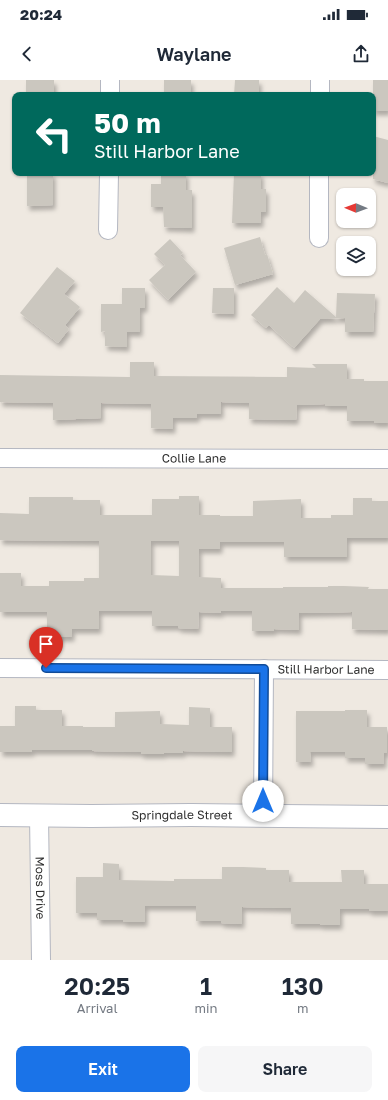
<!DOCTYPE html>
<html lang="en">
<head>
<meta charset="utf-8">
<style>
  :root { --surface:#fff; --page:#f6f6f7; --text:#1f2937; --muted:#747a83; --accent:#1a73e8 }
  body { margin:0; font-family:"Golos Text",sans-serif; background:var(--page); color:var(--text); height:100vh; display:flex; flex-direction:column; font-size:15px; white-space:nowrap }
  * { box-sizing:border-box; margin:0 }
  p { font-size:13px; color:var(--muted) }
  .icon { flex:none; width:22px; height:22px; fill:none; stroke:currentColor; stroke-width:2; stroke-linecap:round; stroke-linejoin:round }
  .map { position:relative; height:880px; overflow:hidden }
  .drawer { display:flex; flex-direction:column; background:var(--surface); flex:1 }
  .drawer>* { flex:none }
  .guide { position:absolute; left:12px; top:12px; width:364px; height:84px; border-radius:8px; box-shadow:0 1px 3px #0004; background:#00695c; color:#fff; overflow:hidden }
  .needle { width:26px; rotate:271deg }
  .controls { position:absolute; left:336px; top:108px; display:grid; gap:8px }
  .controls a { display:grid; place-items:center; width:40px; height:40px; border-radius:8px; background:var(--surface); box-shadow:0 1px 3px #0004; font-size:20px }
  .pin { position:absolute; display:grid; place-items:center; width:34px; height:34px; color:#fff; margin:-41px -17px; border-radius:50% 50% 50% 0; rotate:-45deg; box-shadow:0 0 4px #0007 }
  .pin .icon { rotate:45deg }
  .me { position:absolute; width:44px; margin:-22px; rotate:0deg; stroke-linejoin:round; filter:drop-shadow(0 0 3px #0008) }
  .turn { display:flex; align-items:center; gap:14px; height:84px; padding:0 16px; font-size:18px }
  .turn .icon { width:52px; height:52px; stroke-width:2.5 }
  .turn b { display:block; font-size:28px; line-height:34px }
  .eta { display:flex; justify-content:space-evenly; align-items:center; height:68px; text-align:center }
  .eta b { font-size:24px; font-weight:600; line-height:28px }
  .button { display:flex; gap:8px; margin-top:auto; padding:8px 16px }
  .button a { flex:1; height:46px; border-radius:8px; background:var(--accent); color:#fff; font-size:16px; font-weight:600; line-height:46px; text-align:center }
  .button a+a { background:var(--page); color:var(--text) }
  .status { display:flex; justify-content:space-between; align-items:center; height:28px; padding:0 20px; background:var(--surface); direction:ltr }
  .status svg { height:11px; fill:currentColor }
  header { display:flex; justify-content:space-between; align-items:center; height:52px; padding:0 16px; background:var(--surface); font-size:18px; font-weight:600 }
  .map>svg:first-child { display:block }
  .building { fill:#cbc7bf; fill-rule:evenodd; filter:url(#shadow) }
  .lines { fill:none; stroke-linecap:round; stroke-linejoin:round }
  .minor-casing { stroke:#b4b7c1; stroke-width:20 }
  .tertiary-casing { stroke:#b4b7c1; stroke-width:24 }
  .minor { stroke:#fff; stroke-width:18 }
  .tertiary { stroke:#fff; stroke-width:22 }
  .route-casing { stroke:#114b97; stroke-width:10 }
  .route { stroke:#1a73e8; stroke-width:7 }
  .labels { text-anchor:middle; stroke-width:3.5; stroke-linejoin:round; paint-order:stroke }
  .street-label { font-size:12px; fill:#2e2e2e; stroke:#fff }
</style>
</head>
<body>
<div class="status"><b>20:24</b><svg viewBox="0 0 49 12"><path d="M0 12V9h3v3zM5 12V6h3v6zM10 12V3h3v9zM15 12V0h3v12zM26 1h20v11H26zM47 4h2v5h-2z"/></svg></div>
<header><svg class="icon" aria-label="back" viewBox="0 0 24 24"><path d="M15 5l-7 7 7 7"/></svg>Waylane<svg class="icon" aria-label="share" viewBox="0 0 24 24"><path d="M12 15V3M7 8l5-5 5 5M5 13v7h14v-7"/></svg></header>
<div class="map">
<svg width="388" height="880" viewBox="0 0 388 880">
  <defs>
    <filter id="shadow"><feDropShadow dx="2.5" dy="4.5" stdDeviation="2" flood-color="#0004"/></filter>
  </defs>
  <rect width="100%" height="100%" fill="#efe9e1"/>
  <path class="building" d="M26,0H54V15H26Z
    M164,0H191V15H164Z
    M235,0H259V15H234Z
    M373,0H388V31H373Z
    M373,56L388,60V103L373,99Z
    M27,93H53V125L27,126Z
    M161,93H186V110H192V148L164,147L163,127H151V104H161Z
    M234,93H261V109H266V132H261V143H232Z
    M260,157L265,175L267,174L273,194L235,205L224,168Z
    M170,159L183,173L180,175L196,192L168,220L149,200L165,185L154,174Z
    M57,187L75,201L64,214L80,227L65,245L69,249L58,263L20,233Z
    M277,207L294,223L305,210L336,237L337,213L375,214L373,252H345V238L320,239L294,268L269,245L266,248L251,235Z
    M122,208H145V228H140V252H127V267L105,266V251L101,252V224H122Z
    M213,208H234V234L212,233Z
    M130,282H154V296L287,297V287L316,288L312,284H347V299H364V301H388V343H374V341H347V326H325V324L297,325L296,340L249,339V323L221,322V334H197V338H173V349L151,348V324L101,323V338L53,340V323L0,322V295L130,297Z
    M179,416H199V435H220V436H253V421L301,419V438H331V435H353V418H372V421H388V458H347V477H284V462H220V469H199V497L221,498V508H283V507H328V506H344L369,507L368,509H388V550L352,549V532L299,533V550L274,549V551H252V531H221V533L199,532L198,549L178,548V546H152V531H99V549H72V557H47V532H0V493H21V506H49V501H84V498H99V461L0,460V433L29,434V417H73V420H100V435H152V419H179ZM151,461H179V496L151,495Z
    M15,626H36V630H62V646H83V647H115V632L160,631V644L189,645V627L210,628V647H232V672L183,671V673H164L163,674H141V672L92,671V670H32V672H0V646H15Z
    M345,630H367V647H387V673H384V684H365V678H345V672H310L311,682H296V631H345Z
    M103,783L119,784V800L174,801V799H222V787H243L266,788V790H289V802H342L341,790H364V804H388V831H369V829H340V845H320V844H291V828L242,827V844L221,843V841H196V826H145V842H123V840H97V833H76V797H103Z"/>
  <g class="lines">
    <g class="minor-casing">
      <g id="minor">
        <path d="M110,15V0"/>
        <path d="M320,15V0"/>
        <path d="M108,150L109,93"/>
        <path d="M319,158V93"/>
        <path id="s1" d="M0,378L388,379"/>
        <path id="s2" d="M0,588L388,590"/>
        <path id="s3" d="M39,735L41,880"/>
        <path d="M263,736L264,589"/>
      </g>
    </g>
    <g class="tertiary-casing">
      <g id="tertiary">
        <path id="s4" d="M0,735L91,736L191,735L388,737"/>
      </g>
    </g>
    <use href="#minor" class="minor"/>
    <use href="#tertiary" class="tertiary"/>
  </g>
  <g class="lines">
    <g class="route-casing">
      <path id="route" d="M46,588L264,589L263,721"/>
    </g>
    <use href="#route" class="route"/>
  </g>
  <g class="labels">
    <g class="street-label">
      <text dy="4" stroke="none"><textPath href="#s1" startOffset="194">Collie Lane</textPath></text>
      <text dy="4" stroke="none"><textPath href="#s2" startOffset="326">Still Harbor Lane</textPath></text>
      <text dy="4" stroke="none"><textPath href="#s4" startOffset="182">Springdale Street</textPath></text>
      <text dy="4" stroke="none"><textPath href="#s3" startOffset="73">Moss Drive</textPath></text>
    </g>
  </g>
</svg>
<div class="controls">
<a><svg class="needle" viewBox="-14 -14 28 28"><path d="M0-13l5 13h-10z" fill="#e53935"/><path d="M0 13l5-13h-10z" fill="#747a83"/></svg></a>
<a><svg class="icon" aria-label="layers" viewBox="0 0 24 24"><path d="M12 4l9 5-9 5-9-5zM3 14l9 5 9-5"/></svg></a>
</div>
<div class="pin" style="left:46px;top:588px;background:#d93025"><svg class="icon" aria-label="arrive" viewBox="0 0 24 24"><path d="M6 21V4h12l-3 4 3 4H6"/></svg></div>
<svg class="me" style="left:263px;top:721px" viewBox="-20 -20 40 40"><circle r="19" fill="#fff"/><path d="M0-13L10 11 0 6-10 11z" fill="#1a73e8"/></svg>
<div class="guide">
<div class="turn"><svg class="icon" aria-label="left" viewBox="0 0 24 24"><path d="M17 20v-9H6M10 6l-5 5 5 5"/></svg><div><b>50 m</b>Still Harbor Lane</div></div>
</div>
</div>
<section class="drawer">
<div class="eta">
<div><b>20:25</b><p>Arrival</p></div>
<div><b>1</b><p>min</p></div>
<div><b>130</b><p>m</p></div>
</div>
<div class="button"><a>Exit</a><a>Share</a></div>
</section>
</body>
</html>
